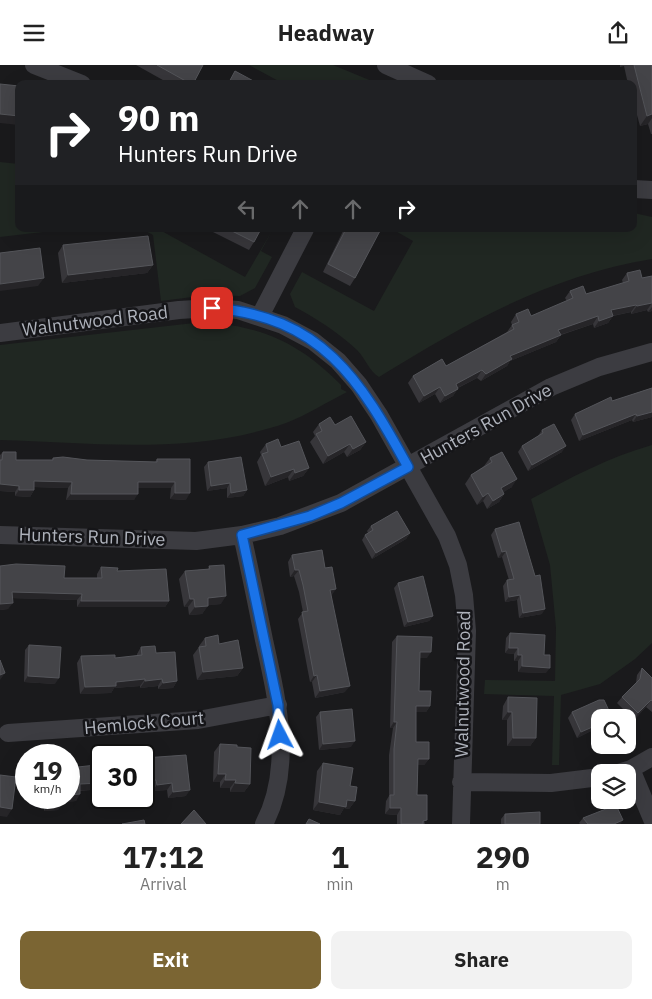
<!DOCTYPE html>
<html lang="en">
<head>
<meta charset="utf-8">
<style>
  :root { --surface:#fff; --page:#f2f2f2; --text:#222; --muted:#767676; --accent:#7b6533 }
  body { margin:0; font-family:"IBM Plex Sans",sans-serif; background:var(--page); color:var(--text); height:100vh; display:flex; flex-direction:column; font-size:19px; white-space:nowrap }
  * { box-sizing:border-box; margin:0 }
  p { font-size:16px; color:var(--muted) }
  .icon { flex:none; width:28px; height:28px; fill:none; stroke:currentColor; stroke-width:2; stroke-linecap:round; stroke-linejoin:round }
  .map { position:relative; height:759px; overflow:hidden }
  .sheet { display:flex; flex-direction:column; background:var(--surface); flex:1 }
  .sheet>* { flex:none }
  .top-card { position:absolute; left:15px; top:15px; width:622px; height:152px; border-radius:10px; box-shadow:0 5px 20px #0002; background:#202124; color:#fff; overflow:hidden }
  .controls { position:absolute; left:591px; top:644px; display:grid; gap:10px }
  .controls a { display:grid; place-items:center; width:45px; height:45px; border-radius:10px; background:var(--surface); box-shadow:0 5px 20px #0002; font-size:25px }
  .speed { position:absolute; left:15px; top:679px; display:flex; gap:10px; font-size:25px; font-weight:700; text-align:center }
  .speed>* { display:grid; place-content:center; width:65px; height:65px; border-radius:50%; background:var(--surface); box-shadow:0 5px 20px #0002; line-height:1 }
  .speed small { font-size:12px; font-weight:400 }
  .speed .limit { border:2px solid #111; border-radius:8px; background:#fff; color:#111 }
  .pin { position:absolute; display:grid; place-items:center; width:42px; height:42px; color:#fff; margin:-21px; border-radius:10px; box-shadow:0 2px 8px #0006 }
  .me { position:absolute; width:55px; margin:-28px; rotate:356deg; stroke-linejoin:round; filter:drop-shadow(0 0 4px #0008) }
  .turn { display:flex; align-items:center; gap:18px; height:105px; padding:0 20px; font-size:22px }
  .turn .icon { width:65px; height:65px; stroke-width:2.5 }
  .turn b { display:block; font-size:35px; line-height:42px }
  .lanes { display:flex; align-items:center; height:48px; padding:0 20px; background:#0003; justify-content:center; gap:25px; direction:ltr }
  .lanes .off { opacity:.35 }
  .eta { display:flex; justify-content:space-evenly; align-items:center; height:85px; text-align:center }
  .eta b { font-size:30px; font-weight:700; line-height:35px }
  .primary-button { display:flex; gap:10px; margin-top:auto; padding:10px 20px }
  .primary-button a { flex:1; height:58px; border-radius:10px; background:var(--accent); color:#fff; font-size:20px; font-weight:700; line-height:58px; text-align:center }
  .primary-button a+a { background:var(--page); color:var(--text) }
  header { display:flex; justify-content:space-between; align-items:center; height:65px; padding:0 20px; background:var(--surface); font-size:22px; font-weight:700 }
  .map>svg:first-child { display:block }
  .green { fill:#202722 }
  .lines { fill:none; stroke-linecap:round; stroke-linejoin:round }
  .street { stroke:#3c3c41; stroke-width:18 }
  .wall { fill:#37363a }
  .shaded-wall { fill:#262528 }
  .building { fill:#444448; stroke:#54555a }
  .route-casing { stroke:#114b97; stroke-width:12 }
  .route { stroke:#1a73e8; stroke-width:9 }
  .labels { text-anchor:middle; stroke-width:5; stroke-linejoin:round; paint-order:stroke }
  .street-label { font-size:18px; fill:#aeb2bb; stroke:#151518 }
</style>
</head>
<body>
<header><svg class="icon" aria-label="menu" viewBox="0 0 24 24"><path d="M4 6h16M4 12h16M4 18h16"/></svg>Headway<svg class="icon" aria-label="share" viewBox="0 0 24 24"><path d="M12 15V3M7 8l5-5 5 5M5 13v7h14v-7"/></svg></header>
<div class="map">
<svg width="652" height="759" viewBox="0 0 652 759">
  <rect width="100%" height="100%" fill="#1a1a1c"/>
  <path class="green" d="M249,0H333L379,19H284Z
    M0,97L19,99V164H69L0,172Z
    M634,148L652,152V194C549,211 466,258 379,312C369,306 366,294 357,285C338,267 317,254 295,242L290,229L302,207L374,246L413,176L392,164H634Z
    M142,164H158L245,212L273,164L261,186L272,192L255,223L240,231L208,230L161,236L153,170Z
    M203,257C262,261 300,278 341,320V324L347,327C327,337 307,350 286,358C194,390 95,378 0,375V280Z
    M652,380V578L635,594L600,619L561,630L559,700H552L554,631L484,629L485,615L555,616L556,563L550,500L531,434C570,413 609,392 652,380Z"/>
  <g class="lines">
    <path class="street" d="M34,0L82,19
      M386,0L428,19
      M634,124L652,125
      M260,251L305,164
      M0,268L179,245L212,243L238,245L283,260L313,276L338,296L359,320L379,350L447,471L458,500L464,530L467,566L461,759
      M0,470L196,476L242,470L280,461L341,438L551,322L599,302L652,287
      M242,470C250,505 257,540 264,575C277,634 294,702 264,759
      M8,668L198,655L278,640
      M631,704L652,754
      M618,708L631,704L652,692
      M461,717L551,718L600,712"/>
  </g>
  <path class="wall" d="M136,0H203L193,19H170Z
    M620,0H652V69H651L648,59L640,61L634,39V19H628L624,1L620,2Z
    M207,164H261L254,177L249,185Z
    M344,164H381L355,213L350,221L323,207Z
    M63,180L153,200L147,208L62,218L58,188Z
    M627,208L642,213L652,211V246L648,247L647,245L631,249V247L613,251L608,258L594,263L593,259L561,270L556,277L510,296L507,301L481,316L477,313L458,323L453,331L440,338L435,329L419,338L408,318L413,311L446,301L507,267L512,260L511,257L516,249L531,251L567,236L565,233L570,226L586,229L623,218L622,215Z
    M652,323V352L633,357L632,355L579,376L571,355L575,349L612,336Z
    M319,359L335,360L366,377L360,385L347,392L344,387L323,399L310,377L315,371L313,367Z
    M542,365L562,387L528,406L518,387L522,381L538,371Z
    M266,379L281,382L309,403L303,411L289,416L288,412L265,421L257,397L261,390L260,387Z
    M3,387L16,395H52L53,393L87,395L155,397L157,394H190L186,435L170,434L171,423H138L134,435H66L68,423L34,422V425L30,432L15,431V427L0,426V390Z
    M490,393L512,422L503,427L504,429L499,437L487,444L483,436L477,440L465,419L471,410L484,401Z
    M208,397L247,425L243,431L227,433V423L207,426L204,402Z
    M371,461L410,468L406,474L372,494L362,475L365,470L368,468L367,466Z
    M495,464L542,549L519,553L517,535L505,537L503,521L507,515H509L502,492L498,493L491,470Z
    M292,490L325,503L332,530H331L345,627L315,633L312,617H310L298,554L303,547L299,527L294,511L290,512L288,497Z
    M0,501L64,513H97V509L101,502L117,506L169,536L165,542H77V535L12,533L8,544L0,545Z
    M209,501L221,539L208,540L202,549L189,550L188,542H184L179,514L185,506L208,504Z
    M398,518L433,551L429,556L404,562L394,523Z
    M510,568L544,590L546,608L518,607V596H514V589L505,588L506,573Z
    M397,571L427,593H420L419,626L430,641L426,647H416V677L429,694L424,700H418L417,730L425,759H397V750L385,749L386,736L389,731V690L393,663H390L392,577Z
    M205,573L219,579L243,603L237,611L197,615L193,590L199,582V581Z
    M29,580L55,619L24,617L25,585Z
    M141,582L156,588L177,616L173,623L158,624V621L140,623V621L114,623L111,628L80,629L77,598L81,591L115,593L137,591V589Z
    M642,603L652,613V647L646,642L634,655L617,638L622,632L636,618L637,610Z
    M508,632L536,673L530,681H507V655H502L503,641Z
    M320,647L351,682L319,685L316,652Z
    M572,647L600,652V674L598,675L593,665L577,673L568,653Z
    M220,679L237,682L250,719L244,727H230V723H220V717H213L214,687Z
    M144,693L186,731L168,733L167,725L152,726V722H144Z
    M96,697H101V724L80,726L76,736L62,737L58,745L44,746V737L36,738V732H69Z
    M323,698L350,721L355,736L349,744L344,743L340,750L313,745L317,706Z
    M505,749L540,759H501V754Z
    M583,753L623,755L620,759H580L579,758Z"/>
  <path class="shaded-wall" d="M0,49L19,51V60L0,58Z
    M652,49V53L648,59L640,61L647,51Z
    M153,200L147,208L62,218L68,210Z
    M44,213L38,221L0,226V219Z
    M652,238L647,245L631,249L637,241Z
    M636,240L631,247L606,252L611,245Z
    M652,242V246L648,247Z
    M598,251L593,259L553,272L558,265Z
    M613,251L608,258L594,263L599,256Z
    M561,270L556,277L510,296L507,301L481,316L486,309L510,291Z
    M482,305L477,313L451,326L456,319Z
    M440,322L435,329L419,338L424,331Z
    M458,324L453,331L440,338L445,331Z
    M652,347V352L633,357L637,351Z
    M636,349L632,355L579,376L583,370Z
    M366,377L360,385L347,392L353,384Z
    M350,379L344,387L323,399L328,391Z
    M566,381L562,387L528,406L532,400Z
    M309,403L303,411L289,416L295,408Z
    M294,404L288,412L265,421L271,412Z
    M517,414L512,422L496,432L501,423Z
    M34,416L72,417L68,423L30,422Z
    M138,417H175L171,423H134Z
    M230,418L227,423L207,426L211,421Z
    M0,419L19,421L15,427L0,426Z
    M19,425H34L30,432L15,431Z
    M247,425L243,431L227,433L231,428Z
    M175,428H190L186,435L170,434Z
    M488,428L483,436L477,440L483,432Z
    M71,429H138L134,435H66Z
    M504,429L499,437L487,444L493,436Z
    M410,468L406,474L372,494L376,488Z
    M506,486L502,492L498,493L502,487Z
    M295,505H299L294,511L290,512Z
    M336,524L332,530L325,531L330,525Z
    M12,527L82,529L77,535L7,533Z
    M520,530L517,535L505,537L509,532Z
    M226,531L221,539L202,541L208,533Z
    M190,534H194L188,542H184Z
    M81,536H169L165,542H77Z
    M13,538L8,544L0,545V539Z
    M208,541L202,549L189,550L195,542Z
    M545,544L542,549L519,553L523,548Z
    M433,551L429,556L404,562L408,557Z
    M509,583H518L514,589L505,588Z
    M420,587H431L427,593H416Z
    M518,590H522L518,596H514Z
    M522,601L550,603L546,608L518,607Z
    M243,603L237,611L197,615L203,607Z
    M5,608L0,615V610Z
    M317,610L312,617H310L314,611Z
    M28,611L59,613L55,619L24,617Z
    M145,614L140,621L114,623L111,628L80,629L85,622L116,617Z
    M162,614L158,621L140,623L145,616Z
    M177,616L173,623L158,624L163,618Z
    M350,621L345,627L315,633L320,626Z
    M651,635L646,642L634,655L638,648Z
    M416,641H430L426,647H412Z
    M508,647H512L507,655H502Z
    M394,657H397L393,663H390Z
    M597,660L593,665L577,673L581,667Z
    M513,673H536L530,681H507Z
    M355,676L351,682L319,685L323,679Z
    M418,694H429L424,700H414Z
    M218,709H226L220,717H213Z
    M156,715L152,722H144V716Z
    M225,715H236L230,723H220Z
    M101,718V724L75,726L80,719Z
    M172,718L167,725L152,726L157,720Z
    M235,718L250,719L244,727H230Z
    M190,725L186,731L168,733L173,727Z
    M80,729L76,736L57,737L60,732H69V730Z
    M40,732H47L44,737L36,738Z
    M347,735L355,736L349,744L344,743L340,750L313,745L319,737Z
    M62,738L58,745L44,746L49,739Z
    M0,742L12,744L7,752L0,751Z
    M390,743H401L397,750L385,749Z
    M623,755L620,759H614Z"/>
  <path class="building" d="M157,0H203L193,19H191Z
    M634,0H652V49L647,51Z
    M235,6L259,19H228Z
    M0,19L19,21V51L0,49Z
    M228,164H261L254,177Z
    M346,164H381L355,213L328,199Z
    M148,171L153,200L68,210L63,180Z
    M40,183L44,213L0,219V188Z
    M640,205L642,213L652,211V238L637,241L636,240L611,245L613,251L599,256L598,251L558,265L561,270L510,291L512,294L486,309L482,305L456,319L458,324L445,331L440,322L424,331L413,311L442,294L446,301L514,264L512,260L519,257L516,249L528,244L531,251L573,233L570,226L583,221L586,229L629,216L627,208Z
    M652,323V347L637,351L636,349L583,370L575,349L611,332L612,336Z
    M351,351L366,377L353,384L350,379L328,391L316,369L322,366L319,359L330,352L335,360Z
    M554,359L566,381L532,400L522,381L543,368L542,365Z
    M278,374L281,382L299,376L309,403L295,408L294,404L271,412L262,389L268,387L266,379Z
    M3,387H16V395H53V393L63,392L87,395L157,397V394H190V428H175V417H138V429H71L72,417L34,416V425H19V421L0,419V395H2Z
    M502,387L517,414L501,423L504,429L493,436L488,428L483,432L471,410L492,397L490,393Z
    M241,392L247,425L231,428L230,418L211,421L208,397Z
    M397,446L410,468L376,488L365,470L373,465L371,461Z
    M519,457L535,511L540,510L545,544L523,548L520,530L509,532L507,515L514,514L506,486L502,487L495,464Z
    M322,485L325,503L332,502L336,524L330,525L350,621L320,626L317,610L314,611L302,547L308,546L303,520L299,505H295L292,490Z
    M16,499L65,501L64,513H102L101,502L118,503L117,506L166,504L169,536H81L82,529L12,527L13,538L0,539V501Z
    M224,500L226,531L208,533V541L195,542L194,534H190L185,506L210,504L209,501Z
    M423,511L433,551L408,557L398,518Z
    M510,568L545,570L544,590H550V603L522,601V590H518V583H509Z
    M218,570L219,579L238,575L243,603L203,607L199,582L206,581L205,573Z
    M397,571L432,572L431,587H420L419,626H431L430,641H416V677H429V694H418L417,730H427V755L423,756V759H401V743H390V730H394V684L397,657H394Z
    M29,580L61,582L59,613L28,611Z
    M155,581L156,588L175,587L177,616L163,618L162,614L145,616V614L116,617V621L85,622L81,591L115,590V593L142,590L141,582Z
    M0,595L5,608L0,610Z
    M642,603L652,613V636L651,635L638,648L622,632L640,614Z
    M508,632L537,633L536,673H513L512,647H508Z
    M599,635H604L612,652H600V667L597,660L581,667L572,647Z
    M352,644L355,676L323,679L320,647Z
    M220,679L237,680V682L251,683L250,719L235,718L236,715H225L226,709H218Z
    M186,690L190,725L173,727L172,718L157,720L156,715L144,716V693Z
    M96,697H101V718L80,719V729L69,730V703L96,700Z
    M323,698L353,703L350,721L357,722L355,736L347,735L346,742L319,737Z
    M0,710L16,712L12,744L0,742Z
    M48,732H62V738L49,739Z
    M616,740L623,755L614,759H588L583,753Z
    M194,745L206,759H181Z
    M540,747V759H505V749Z
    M309,754L320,759H306Z
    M144,755L145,759H122Z"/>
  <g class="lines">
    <g class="route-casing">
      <path id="route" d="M212,243C321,251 360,314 408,402L341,438L310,451L242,470L278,640L280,670"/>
    </g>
    <use href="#route" class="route"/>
  </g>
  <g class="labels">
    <g class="street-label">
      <text transform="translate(95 256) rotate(-7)" y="6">Walnutwood Road</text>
      <text transform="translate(486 359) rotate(-29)" y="6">Hunters Run Drive</text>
      <text transform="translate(92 472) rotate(2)" y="6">Hunters Run Drive</text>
      <text transform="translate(463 619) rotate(-89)" y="6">Walnutwood Road</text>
      <text transform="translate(144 658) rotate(-5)" y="6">Hemlock Court</text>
    </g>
  </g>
</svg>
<div class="controls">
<a><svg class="icon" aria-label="search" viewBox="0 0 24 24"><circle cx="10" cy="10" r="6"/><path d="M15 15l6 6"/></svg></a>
<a><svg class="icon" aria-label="layers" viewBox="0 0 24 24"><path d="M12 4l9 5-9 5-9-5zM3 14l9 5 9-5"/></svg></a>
</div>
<div class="speed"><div>19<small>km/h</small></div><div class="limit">30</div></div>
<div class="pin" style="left:212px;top:243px;background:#d93025"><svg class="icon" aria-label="arrive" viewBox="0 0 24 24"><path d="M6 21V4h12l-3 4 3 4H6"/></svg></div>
<svg class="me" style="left:280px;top:670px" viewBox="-20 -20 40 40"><path d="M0-17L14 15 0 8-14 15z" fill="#1a73e8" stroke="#fff" stroke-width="4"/></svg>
<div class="top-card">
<div class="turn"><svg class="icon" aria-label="right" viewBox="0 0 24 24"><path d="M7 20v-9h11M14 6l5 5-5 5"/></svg><div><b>90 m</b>Hunters Run Drive</div></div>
<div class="lanes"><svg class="icon off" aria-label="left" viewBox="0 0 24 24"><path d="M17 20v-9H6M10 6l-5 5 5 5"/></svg><svg class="icon off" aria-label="ahead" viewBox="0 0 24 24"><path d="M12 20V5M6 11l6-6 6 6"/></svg><svg class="icon off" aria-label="ahead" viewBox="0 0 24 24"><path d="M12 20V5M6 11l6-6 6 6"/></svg><svg class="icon" aria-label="right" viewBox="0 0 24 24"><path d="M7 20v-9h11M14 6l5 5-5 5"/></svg></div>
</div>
</div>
<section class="sheet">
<div class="eta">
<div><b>17:12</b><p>Arrival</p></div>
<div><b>1</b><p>min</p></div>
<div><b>290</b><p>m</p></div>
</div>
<div class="primary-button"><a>Exit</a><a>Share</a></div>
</section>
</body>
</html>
